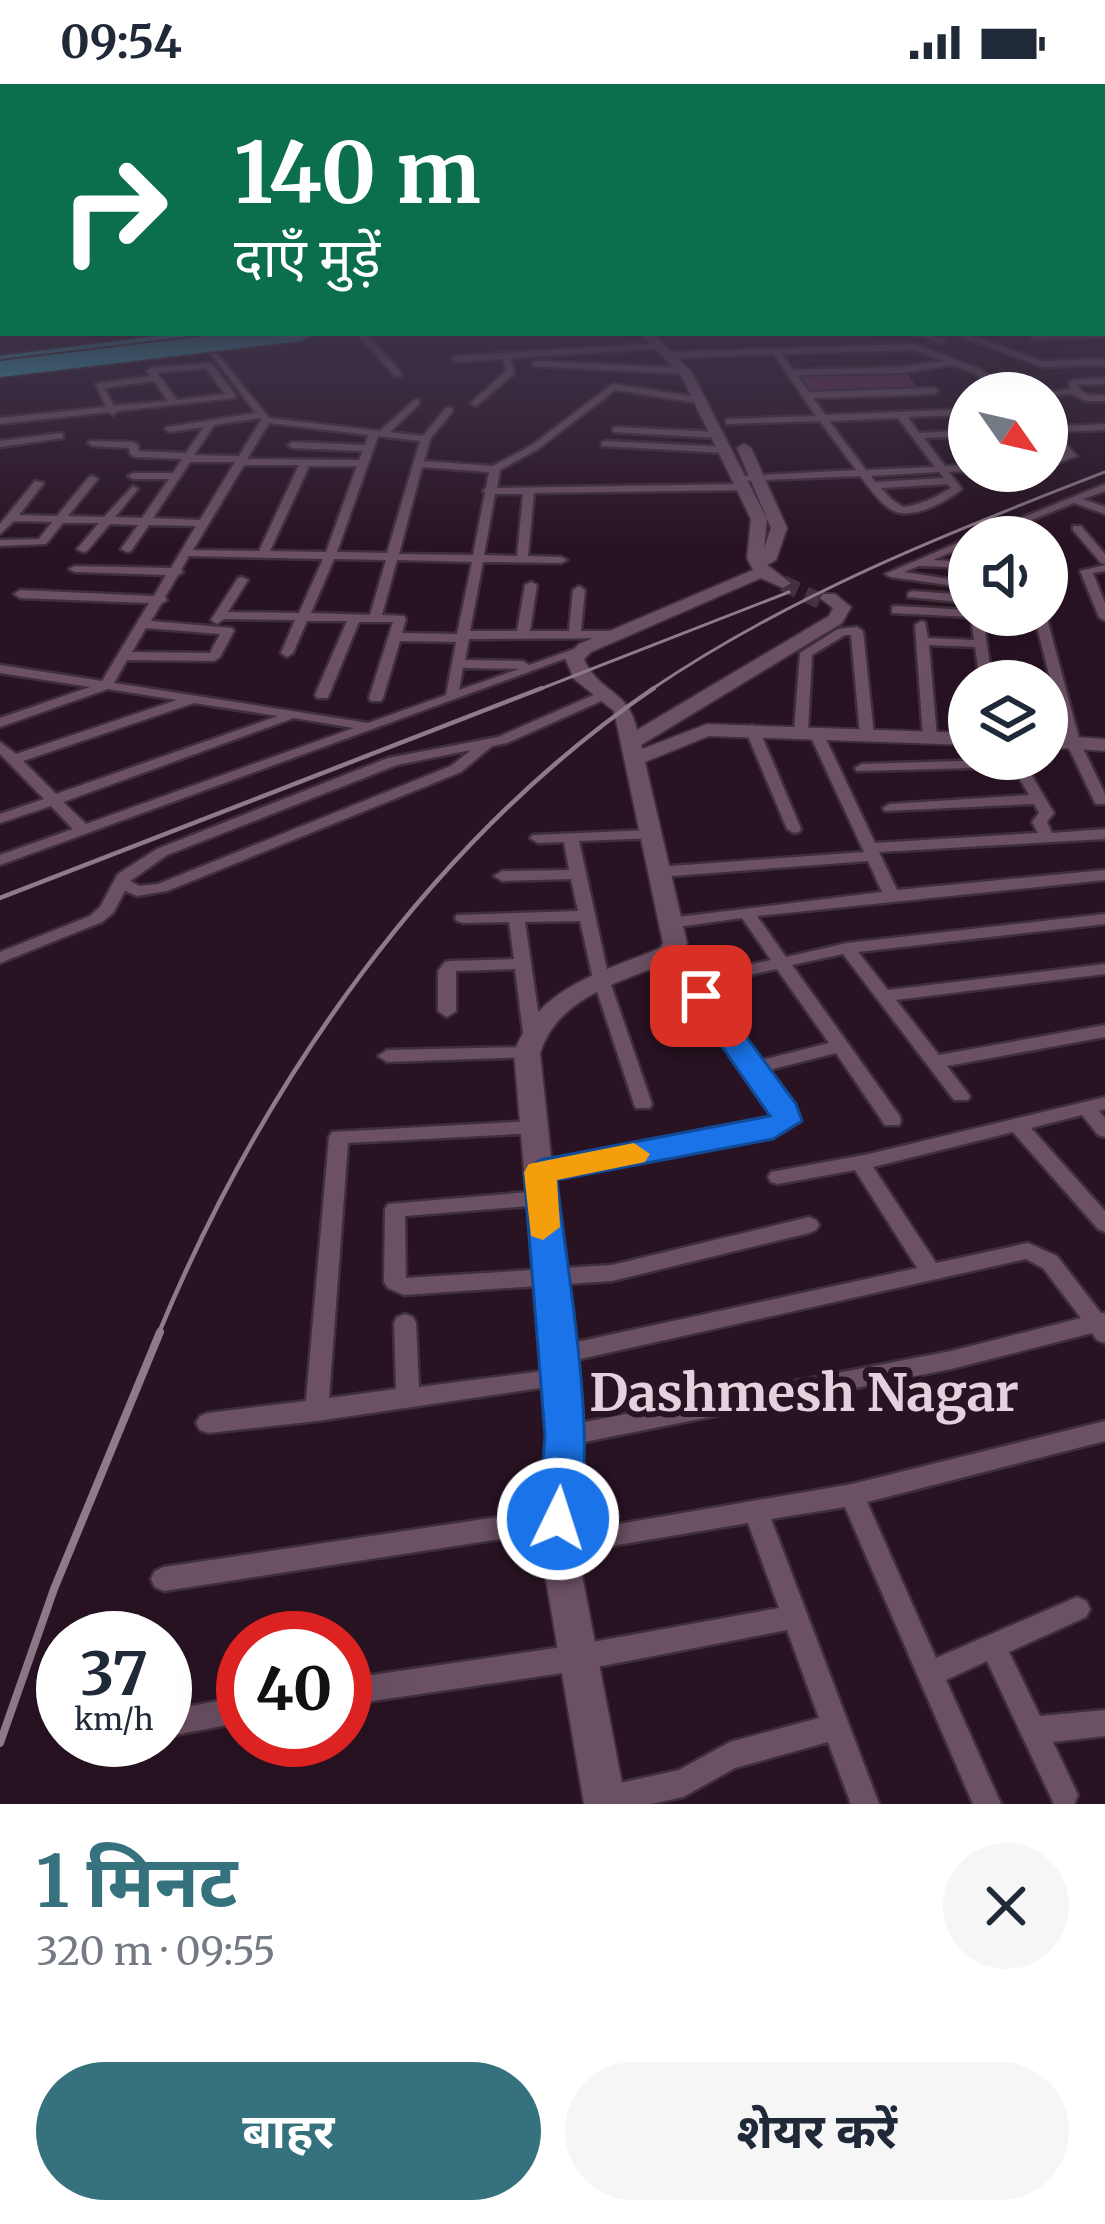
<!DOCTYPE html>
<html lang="hi">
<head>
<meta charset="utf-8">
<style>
  :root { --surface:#fff; --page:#f6f6f7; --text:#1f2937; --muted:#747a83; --accent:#36727e }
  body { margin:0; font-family:Merriweather,"Noto Sans Devanagari",serif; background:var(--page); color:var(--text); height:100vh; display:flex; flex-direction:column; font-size:45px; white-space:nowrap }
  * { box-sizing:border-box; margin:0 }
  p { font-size:39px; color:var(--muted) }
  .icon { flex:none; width:66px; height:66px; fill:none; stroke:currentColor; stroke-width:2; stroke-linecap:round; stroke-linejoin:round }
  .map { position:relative; height:1720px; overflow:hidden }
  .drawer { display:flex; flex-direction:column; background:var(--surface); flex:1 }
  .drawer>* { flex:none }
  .guide { position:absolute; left:0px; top:0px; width:1107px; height:252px; box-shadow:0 12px 48px #0002; background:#0b6e4f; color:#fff; overflow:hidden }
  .needle { width:78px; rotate:124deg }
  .fabs { position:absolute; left:948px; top:288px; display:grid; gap:24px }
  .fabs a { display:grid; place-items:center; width:120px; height:120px; border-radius:50%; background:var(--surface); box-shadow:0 12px 48px #0002; font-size:60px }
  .speed { position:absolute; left:36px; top:1527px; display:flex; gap:24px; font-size:60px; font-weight:700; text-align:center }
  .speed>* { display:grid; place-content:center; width:156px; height:156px; border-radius:50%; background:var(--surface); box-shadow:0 12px 48px #0002; line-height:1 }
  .speed small { font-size:30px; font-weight:400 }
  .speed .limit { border:18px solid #d22; background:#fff; color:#111 }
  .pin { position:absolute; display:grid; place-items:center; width:102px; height:102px; color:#fff; margin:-51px; border-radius:24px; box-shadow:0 6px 18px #0006 }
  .me { position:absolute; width:132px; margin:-66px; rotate:4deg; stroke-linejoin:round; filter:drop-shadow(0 0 9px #0008) }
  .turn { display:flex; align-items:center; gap:42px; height:252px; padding:0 36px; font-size:54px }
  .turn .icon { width:156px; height:156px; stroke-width:2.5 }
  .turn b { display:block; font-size:84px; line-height:102px }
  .round { display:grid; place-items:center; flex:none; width:126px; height:126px; border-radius:63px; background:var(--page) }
  .overview { display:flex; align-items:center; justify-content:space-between; height:204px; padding:0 36px }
  h1 { font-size:72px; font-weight:700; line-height:90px; color:var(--accent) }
  .cta { display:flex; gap:24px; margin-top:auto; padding:24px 36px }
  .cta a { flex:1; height:138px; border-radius:72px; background:var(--accent); color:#fff; font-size:48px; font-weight:700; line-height:138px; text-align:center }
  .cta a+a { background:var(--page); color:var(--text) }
  .status { display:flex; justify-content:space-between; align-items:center; height:84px; padding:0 60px; background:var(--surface); direction:ltr }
  .status svg { height:33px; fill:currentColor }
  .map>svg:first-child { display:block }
  .green { fill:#622d55 }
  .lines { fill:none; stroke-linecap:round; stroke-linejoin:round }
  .secondary-tunnel { stroke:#45303f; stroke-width:16; stroke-dasharray:16 9; stroke-linecap:butt }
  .street-casing { stroke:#3f2f3a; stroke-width:5 }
  .secondary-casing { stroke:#3f2f3a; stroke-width:4 }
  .highway-casing { stroke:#3f2f3a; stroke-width:4 }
  .street { fill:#6c5164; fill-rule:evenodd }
  .secondary { fill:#6c5164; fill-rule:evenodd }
  .highway { fill:#2cb2bb; fill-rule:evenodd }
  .rail-far2 { stroke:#8e7b88; stroke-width:3 }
  .rail-far1 { stroke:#8e7b88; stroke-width:4.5 }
  .rail { stroke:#8e7b88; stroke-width:8 }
  .highway-bridge-casing { stroke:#3f2f3a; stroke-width:20; stroke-linecap:butt }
  .highway-bridge { stroke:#2cb2bb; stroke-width:16 }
  .route { fill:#1a73e8; stroke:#114b97; stroke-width:3 }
  .slow { fill:#f59e0b }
  .labels { text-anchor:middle; stroke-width:12; stroke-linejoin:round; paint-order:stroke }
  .near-neighbourhood-label { font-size:51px; font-weight:bold; fill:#e3d2dd; stroke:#291323 }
</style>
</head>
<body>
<div class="status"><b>09:54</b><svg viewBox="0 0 49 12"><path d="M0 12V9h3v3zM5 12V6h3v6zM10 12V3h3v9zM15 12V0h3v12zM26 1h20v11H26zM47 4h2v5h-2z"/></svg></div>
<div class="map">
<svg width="1105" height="1720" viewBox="0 0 1105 1720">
  <rect width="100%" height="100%" fill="#291323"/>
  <path class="green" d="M907,289L918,306L810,309L801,292Z"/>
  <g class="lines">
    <path class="secondary-tunnel" d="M783,499L824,519"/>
    <g class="street-casing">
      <path id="street" d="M1104,223H1105V228H1104Z
        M0,245H3L5,249L0,250Z
        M356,249H365L401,288V292H395Z
        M912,249H924L945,257L941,259Z
        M952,249H964L1043,277L1105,275V281L1042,283Z
        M1104,249L1105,253L1034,256L1030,254L1034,252Z
        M202,251L269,334L380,347L416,315L419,316V320L390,348L423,352L446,324H452V328L430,355L424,377L493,382L532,361L613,300L703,314V318L700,319L615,306L538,365L500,386L497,404L746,400L751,403L746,406L534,409L528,472L561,473L567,476L561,479L483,478L470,547H517L525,501L531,498L537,501L530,547H569L573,506L579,502L585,506L581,547H616L622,551L620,554L469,555L465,576L523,577L529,581L580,563L586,567L0,781V771L73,745L51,722L0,739V730L44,715L0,670V658L16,670L177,616L108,605L0,643V634L90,603L0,589V581L102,597L149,519L20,514L14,510L20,506L154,512L166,491L75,488L69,485L75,482L171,484L196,442L149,441L131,467L127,468L121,465L138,441L110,440L87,467L83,468L77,465L99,439H63L46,460L0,462V456L39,455L52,438L14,437L0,450V440L35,397L44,399L19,431L57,432L89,393L93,392L98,395L68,432L104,433L133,402L138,405L115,433L142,434L169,395H133L128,392L133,389H173L182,375L135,373L130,370L129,364L93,362L88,359L90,357L133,358L138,361L139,367L186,369L204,343L170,348L165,345L167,343L256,329L198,253ZM260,334L261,336L239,372L194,371L214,341ZM269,339L368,351L365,361L293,358L288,361L293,364L363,367L359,376L247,375ZM378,352L420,357L387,469L337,468ZM190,378H235L200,436L153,434ZM244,381H299L259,467L193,466ZM309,382H357L326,468L270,467ZM422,383L489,388L486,404L483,407L485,409L473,471L399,470ZM495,410H523L517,472L484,471ZM189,472L323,475L299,529L228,528L248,496L242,493L238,494L211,536L217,540L224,535L295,536L281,569L287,573L293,569L307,537H347L315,611L317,614H327L329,611L359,538H393L369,614L371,617H381L383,614L400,557L456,558L446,611L368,639L114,599L127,576L214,577L220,573L234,547L232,544L151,537L161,520L167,516L165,513L178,491L183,488L181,486ZM334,475L386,476L370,531L311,529ZM397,476L472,478L457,550L402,549L406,535L404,532L382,531ZM146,544L220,550L210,569L132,568ZM463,584L519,585L459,606ZM194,619L278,632L56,710L23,677ZM294,634L354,644L86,740L63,718Z
        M661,259L664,264L511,274L514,290L476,322L471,319L473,317L506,287L503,275L456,278L452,275L456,272Z
        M915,260L980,285L1011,309H1001L974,289L953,281L902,289L797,291L809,308L934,304L938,307L934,310L813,314L825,331L969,325V331L908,333L919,349L969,346V352L924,354L945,382L969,381V387L949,388L962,405C947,417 917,434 896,428C882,423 870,404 860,392L738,397L737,395L742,392L856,386L820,337L726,340V336L729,335L816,332L774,270L673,274L669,271L673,268ZM914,266L944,277L902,283L793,286L782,270ZM898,334L935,383L866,386L829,337ZM939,388L944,394L875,398L871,392ZM948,400L951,404C936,413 921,421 903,423L891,415L881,404Z
        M536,277L685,284L689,287L685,290L533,282V278Z
        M211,279L236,312L234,314L117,327L113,331L109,328L0,340V334L106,323L96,300L150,292L147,287L151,284ZM206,284L225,310L177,316L157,289ZM154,297L168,317L114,322L104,304Z
        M1105,294V300L1078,301C1083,314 1093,311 1105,311V317H1085L1072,310L1047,312V309H1043L1071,305L1069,299L1073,296Z
        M1105,340V346L1054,348L1077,372L1047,383V377L1065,371L1047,352V343Z
        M616,343L718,348L723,351L718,354L613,348V344Z
        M60,349L63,350V354L0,363V357Z
        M605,357L726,363L731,366L726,369L602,362V358Z
        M1105,400V407L1083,415L1105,423V430L1074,419L989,453H974Z
        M1073,442H1081L1105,470V480L1101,479L1073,446Z
        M969,454V461L933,476L969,478V484L919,482L904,488L969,498V504L891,493L885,490Z
        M1105,481V487L1093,489L1105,519V537L1099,533L1080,487Z
        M912,507L969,511V519L908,513V509Z
        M896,522L969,526V531H983L992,597H980L975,563L929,561L937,653L935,656L930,657L923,653L915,541L921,537L925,538L928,554L974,556L971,533L892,529V523Z
        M1034,531H1046L1080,658L1105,710V720H1096L1094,717L1066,658Z
        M857,543L863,547L874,651L867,655L860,651L851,551H845L812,571L808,647L806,650H796L794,647L800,569L838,545Z
        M605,606L610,607V613L507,659L492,662L461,688L167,807L137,812L125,807L113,829L102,838L0,879V868L90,832L100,823L118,790L157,765L388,674L498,653ZM471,666L451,682L158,800L139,802L130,797L167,771L397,681Z
        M752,641L759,645L801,745L799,748L794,749L787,745L745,645Z
        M816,645L823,649L875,759L1038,749L1032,738L1039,729L1034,720L885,727L883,724L890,720L1029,711L1013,683L857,687L855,684L862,680L1022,675L1054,729L1047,738L1052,749L1105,745V755L879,768L897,806L1105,786V796L757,832L786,873L847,859L1105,830V840L858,868L888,906L1105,880V890L896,916L939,971L1105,941V953L947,982L970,1012L968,1016H954L843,870L792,881L899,1031L901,1036L899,1041H885L836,969L765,987C781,1007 812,1031 780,1049L540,1095L533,1093L530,1088L533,1083L540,1081L768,1038L776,1034V1028L692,912L695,908H707L758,977L829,959L777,885L731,895L699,875L669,874L661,869L669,864L703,865L734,884L771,876L742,834L670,844L662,839L670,834L882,808L868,777L658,793L650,788L658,783L864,768L809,649Z
        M651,746L659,751L656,754L579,757L609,895L652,1020L650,1024H636L634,1020L593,895L580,837L525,838L541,948L538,952L532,954L523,948L515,885L456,887V927L447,933L438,927V887L445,878L451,877L514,875L509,838L463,839L457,837L455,834L457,831L578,827L571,795L502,797L494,792L502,787L569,786L564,758L538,759L530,754L533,751Z
        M527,963L536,969L533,973L387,978L378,972L387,966Z
        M1105,1013V1025L1099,1027L1105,1034V1053L1098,1051L1082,1031L1031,1044L1105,1127V1148L1098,1145L1013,1048L873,1083L936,1179L1028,1159L1057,1172L1101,1229H1105V1259L1097,1256L1092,1249L951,1285L564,1362L556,1359L552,1352L556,1345L564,1342L951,1267L1081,1234L1043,1184L1026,1175L558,1280L550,1277L547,1271L550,1265L558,1262L917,1184L855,1086L778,1100L771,1098L768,1093L771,1088L869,1070Z
        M532,1037L539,1039L542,1044L539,1049L348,1059L329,1314L396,1305L394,1239L397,1233L405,1230L413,1233L416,1239L419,1303L559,1285L567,1288L570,1294L567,1300L317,1337L208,1349L200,1346L196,1339L200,1332L208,1329L306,1317L329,1053L332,1048Z
        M541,1107L548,1109L551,1114L548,1119L541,1121L405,1132L406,1194L612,1181L809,1133L816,1136L819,1141L816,1146L809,1149L612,1197L404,1211L388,1204L384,1198L385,1125L388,1120Z
        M1105,1337V1357L867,1418L936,1574L1077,1513L1086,1517L1090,1525L1086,1533L1009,1568L1040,1632L1105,1626V1652L1053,1658L1078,1711L1074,1720H1054L987,1577L946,1596L1001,1720H973L845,1423L771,1435L879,1720H851L828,1658L735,1684L683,1713L651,1720H594L592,1716L596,1706L606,1702L679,1686L730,1658L819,1634L787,1546L576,1587L345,1621V1595L576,1561L779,1524L748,1439L558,1471L549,1468L546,1460L549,1452L852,1400Z
        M558,1424L567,1427L570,1435L567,1443L558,1446L164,1507L155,1503L151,1495L155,1487L164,1483Z
        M243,1612V1638L165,1653V1627Z"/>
    </g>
    <g class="secondary-casing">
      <path id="secondary" d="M296,249H329L278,259L272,255Z
        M639,249H652L691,287L767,435L764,464L771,444L737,364L744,360L751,364L787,444L776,476L767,481L791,499L783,504L761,494L591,568L584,575C598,609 628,604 637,646L829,532L833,524L820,514L823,510H835L851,523L842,539L641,661L642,665L707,640L969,649V661L709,652L645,678L687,859L678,874C626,897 559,910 540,969L581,1352L576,1460L626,1720H584L540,1460L547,1352L514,969C537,903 601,889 660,864L663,859L614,627L574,595L565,574L579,560L753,486L747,474L751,435L680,289Z
        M1047,651L1105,655V667L1047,663Z"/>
    </g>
    <g class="highway-casing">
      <path id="highway" d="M181,249H222L0,282V272Z"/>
    </g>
    <use href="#street" class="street"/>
    <use href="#secondary" class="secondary"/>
    <use href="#highway" class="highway"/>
    <path class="rail-far2" d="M535,607L789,508
      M649,607C790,511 947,449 1105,388"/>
    <path class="rail-far1" d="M0,814L542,604
      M158,1251C261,1002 429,757 654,604"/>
    <path class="rail" d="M0,1659L54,1505L160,1248"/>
    <g class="highway-bridge-casing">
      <path id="highway-bridge" d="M0,285L300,249"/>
    </g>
    <use href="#highway-bridge" class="highway-bridge"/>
  </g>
  <linearGradient id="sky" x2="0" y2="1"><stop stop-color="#170a13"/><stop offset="0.48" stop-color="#433950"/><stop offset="1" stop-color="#433950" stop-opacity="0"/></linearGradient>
  <rect width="1105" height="461" fill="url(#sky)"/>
  <path class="route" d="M701,903L711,905L796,1020L802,1037L773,1055L557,1096C565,1177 604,1380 572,1447L558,1452L544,1447L538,1435L545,1352L524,1088L540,1076L770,1032L687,912Z"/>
  <path class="slow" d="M634,1059L650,1070L645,1078L557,1096L560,1143L543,1156L531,1152L524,1088L529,1080Z"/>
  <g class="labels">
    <g class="near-neighbourhood-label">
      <text x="804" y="1327">Dashmesh Nagar</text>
    </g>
  </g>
</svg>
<div class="fabs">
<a><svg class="needle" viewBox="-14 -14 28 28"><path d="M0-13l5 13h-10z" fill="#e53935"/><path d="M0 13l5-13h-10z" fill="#747a83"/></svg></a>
<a><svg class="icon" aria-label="sound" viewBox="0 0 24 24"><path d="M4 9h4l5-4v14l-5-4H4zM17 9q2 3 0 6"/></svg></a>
<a><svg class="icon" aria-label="layers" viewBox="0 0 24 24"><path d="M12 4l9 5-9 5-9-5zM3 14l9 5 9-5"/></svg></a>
</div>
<div class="speed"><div>37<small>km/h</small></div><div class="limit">40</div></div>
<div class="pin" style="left:701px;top:912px;background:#d93025"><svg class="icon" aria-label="arrive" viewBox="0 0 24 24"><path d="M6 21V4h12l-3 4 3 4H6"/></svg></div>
<svg class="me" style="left:558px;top:1435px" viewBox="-20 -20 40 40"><circle r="17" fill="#1a73e8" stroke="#fff" stroke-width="3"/><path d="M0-11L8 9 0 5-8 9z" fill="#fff"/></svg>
<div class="guide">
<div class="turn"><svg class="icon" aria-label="right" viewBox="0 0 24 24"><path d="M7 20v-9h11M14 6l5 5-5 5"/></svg><div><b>140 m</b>दाएँ मुड़ें</div></div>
</div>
</div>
<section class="drawer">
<div class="overview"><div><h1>1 मिनट</h1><p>320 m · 09:55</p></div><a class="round"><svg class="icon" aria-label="close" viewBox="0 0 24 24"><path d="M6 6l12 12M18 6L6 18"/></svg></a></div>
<div class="cta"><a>बाहर</a><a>शेयर करें</a></div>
</section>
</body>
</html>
